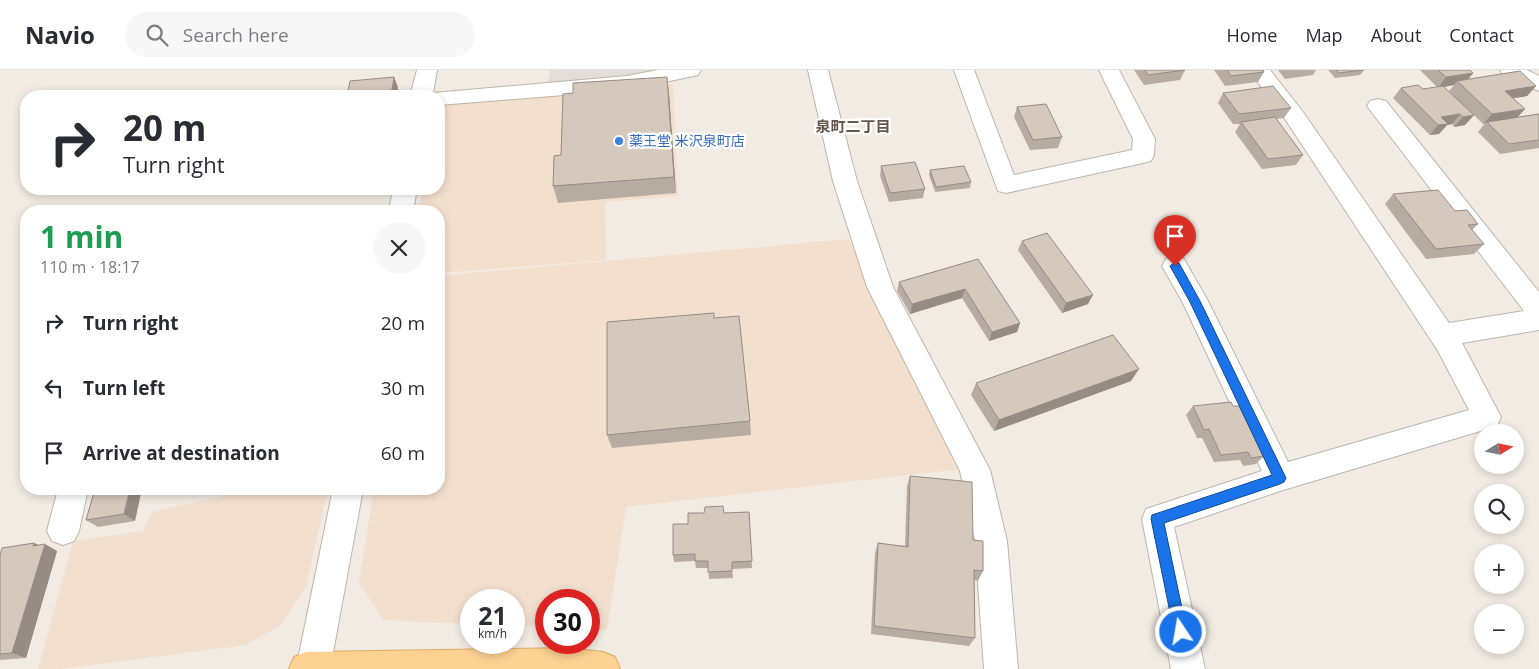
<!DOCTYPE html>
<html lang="en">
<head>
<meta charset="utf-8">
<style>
  :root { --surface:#fff; --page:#f7f7f7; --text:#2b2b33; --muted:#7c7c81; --line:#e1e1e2 }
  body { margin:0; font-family:"Open Sans","Noto Sans JP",sans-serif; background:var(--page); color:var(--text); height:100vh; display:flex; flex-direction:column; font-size:19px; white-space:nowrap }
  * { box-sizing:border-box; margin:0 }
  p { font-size:16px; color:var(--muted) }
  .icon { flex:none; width:28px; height:28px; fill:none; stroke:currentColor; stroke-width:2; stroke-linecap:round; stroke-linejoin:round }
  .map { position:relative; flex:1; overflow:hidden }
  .sheet { position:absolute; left:20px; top:135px; width:425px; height:290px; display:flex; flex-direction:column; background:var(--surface); border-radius:20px; box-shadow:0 2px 8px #0003 }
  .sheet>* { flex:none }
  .hud { position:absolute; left:20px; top:20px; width:425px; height:105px; border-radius:20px; box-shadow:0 2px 8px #0003; background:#fff; color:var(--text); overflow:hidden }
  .needle { width:32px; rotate:80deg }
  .tools { position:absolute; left:1474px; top:354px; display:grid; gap:10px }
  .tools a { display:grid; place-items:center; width:50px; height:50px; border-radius:50%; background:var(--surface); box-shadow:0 2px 8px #0003; font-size:25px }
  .speed { position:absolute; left:460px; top:519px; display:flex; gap:10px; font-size:25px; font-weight:700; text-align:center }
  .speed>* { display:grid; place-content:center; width:65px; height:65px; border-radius:50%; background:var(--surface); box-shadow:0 2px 8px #0003; line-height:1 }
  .speed small { font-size:12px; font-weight:400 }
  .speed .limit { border:8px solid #d22; background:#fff; color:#111 }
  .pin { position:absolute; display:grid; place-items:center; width:42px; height:42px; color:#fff; margin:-51px -21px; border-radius:50% 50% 50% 0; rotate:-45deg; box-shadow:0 0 5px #0007 }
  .pin .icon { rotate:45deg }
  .me { position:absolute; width:55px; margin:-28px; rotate:348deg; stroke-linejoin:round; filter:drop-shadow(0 0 4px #0008) }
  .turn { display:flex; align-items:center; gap:18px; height:105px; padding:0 20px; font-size:22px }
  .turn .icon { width:65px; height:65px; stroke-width:2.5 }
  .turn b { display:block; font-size:35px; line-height:42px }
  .round { display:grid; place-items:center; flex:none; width:52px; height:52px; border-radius:26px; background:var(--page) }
  .summary { display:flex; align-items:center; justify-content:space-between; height:85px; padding:0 20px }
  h1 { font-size:30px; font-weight:700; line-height:38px; color:#1e9e55 }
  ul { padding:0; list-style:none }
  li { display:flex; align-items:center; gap:15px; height:65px; padding:0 20px }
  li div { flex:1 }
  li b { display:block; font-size:19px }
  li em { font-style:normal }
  header { display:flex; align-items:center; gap:30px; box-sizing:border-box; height:70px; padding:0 25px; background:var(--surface); border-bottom:1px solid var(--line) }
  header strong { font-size:24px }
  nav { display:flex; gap:28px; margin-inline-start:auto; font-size:18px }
  .search { width:350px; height:45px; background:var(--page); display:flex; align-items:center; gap:12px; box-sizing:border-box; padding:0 18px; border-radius:28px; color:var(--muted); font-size:19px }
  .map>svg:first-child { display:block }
  .commercial { fill:#f3dfce }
  .industrial { fill:#e3ddd8 }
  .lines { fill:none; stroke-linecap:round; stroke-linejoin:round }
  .street-casing { stroke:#bfb5a9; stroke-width:2 }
  .primary-casing { stroke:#e0ab62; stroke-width:2 }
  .street { fill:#fff; fill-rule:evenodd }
  .primary { fill:#fcd192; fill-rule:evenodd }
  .wall { fill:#b7aca2 }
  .shaded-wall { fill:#958c84 }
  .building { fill:#d5c8bc; stroke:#958c84 }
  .route { fill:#1a73e8; stroke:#114b97 }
  .shop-dot { fill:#3f7fe0; stroke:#fff; stroke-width:2 }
  .labels { text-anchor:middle; stroke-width:4.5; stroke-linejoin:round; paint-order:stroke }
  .shop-label { font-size:14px; fill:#366cbe; stroke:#fff; text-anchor:start }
  .neighbourhood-label { font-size:15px; font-weight:bold; fill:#65584b; stroke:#fff }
</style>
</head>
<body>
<header>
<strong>Navio</strong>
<div class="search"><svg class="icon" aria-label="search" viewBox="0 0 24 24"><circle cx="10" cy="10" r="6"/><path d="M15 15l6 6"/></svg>Search here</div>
<nav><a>Home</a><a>Map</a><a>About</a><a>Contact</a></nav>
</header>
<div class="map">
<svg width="1539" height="599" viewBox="0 0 1539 599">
  <rect width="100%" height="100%" fill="#f1ebe3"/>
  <path class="commercial" d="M673,14L678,126L605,132L606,190L439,203V141H419L422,119H439V35L627,21Z
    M849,169L905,293L961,399L626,437L607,560L589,559V530H546V557L514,555V530H471V554L383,550L359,512L374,419H439V206Z
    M223,419H328L306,517L281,555L246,575L61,599H38L73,471L143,461L153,441L221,427Z"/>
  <path class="industrial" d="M551,0H672L627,10L547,15Z"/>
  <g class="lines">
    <g class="street-casing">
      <path id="street" d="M417,0H437L433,23L627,6L658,0H701L698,5L627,20L439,35V26H410Z
        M808,0H828L857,111L893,217L990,400L1007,471L1018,599H984L975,471L960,401L867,217L833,111Z
        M954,0H974L1014,105L1132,80L1133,69L1099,0H1119L1155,69L1154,85L1151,91L1143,93L1006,123L998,121Z
        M1249,0H1270L1303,42L1449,253L1524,241L1367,36L1370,31L1378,29L1386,31L1539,222V260L1462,273L1501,347L1497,356L1280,421L1174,457L1205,599H1171L1142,449L1146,439L1262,401L1183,233L1162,196L1166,189L1175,186L1184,189L1208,231L1288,392L1469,340L1438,281L1287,52Z
        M1500,0H1527L1539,6V21L1503,5Z
        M393,119H417L413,141H389Z
        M58,419H88L79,461L74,471L63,475L52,471L47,461Z
        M333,419H363L330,599H296Z"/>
    </g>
    <g class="primary-casing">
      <path id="primary" d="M569,578L603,582L615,587L620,599H289L294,587L306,582Z"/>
    </g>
    <use href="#street" class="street"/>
    <use href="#primary" class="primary"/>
  </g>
  <path class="wall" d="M1134,0H1185L1180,10L1144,15Z
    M1214,0H1263L1264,2L1258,12L1225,16Z
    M1278,0H1316L1313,5L1285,9Z
    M1328,0H1364L1360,5L1335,8Z
    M1420,0H1470L1473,3L1468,9L1536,16L1527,26L1514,28L1517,47L1539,44V78L1500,84L1478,62L1485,53L1483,54L1449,21L1454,15L1444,17L1474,45L1465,55L1454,57L1452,54L1447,55L1439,64L1430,65L1393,28L1401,18L1423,19L1437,17Z
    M398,17L397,26H347Z
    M573,23L669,24L676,123L558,133L553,116L561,85Z
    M1223,23L1291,38L1284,48L1276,49L1303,85L1296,95L1262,99L1235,62L1240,54H1233L1218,33Z
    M1017,37L1062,67L1058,78L1030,80L1014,47Z
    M881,96L925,119L923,128L889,132L880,106Z
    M930,100L971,112L970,118L935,122L929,105Z
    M1393,124L1455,141L1478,154L1472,160L1484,174L1474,184L1426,189L1385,134Z
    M1022,171L1088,234L1062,243L1018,180Z
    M978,189L1020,253L1017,262L989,271L962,228L910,244L897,221L899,212Z
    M714,248L750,351L751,365L612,378L607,365Z
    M1131,311L994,361L971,325L976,313Z
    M1193,336L1264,386L1256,394L1243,396L1240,390L1214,392L1202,368H1197L1186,345Z
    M910,406L973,470L983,501L978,511L974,510L975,568L969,576L871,564L875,483L878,473L905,476L907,416Z
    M95,419L135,451L98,457L86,450Z
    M749,442L752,498L732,499L733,508L709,509L708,498H696L695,491L674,492L673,485L688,454L724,443Z
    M34,473L39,475L57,481L26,588L0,590V485Z"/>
  <path class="shaded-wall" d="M1473,3L1465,13L1457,11L1454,15L1438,18L1446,7Z
    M394,7L398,17L397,26H395L392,20Z
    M667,7L669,24L676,123L674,107Z
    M1536,16L1527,26L1497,31L1505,21Z
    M1525,39L1516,49L1487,52L1483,54L1492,44Z
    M1460,44L1452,54L1447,55L1439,64L1430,65L1438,55L1441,47Z
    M1474,45L1465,55L1454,57L1463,47Z
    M965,219L962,228L910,244L912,234Z
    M1093,225L1088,234L1062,243L1066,233Z
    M1020,253L1017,262L989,271L992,262Z
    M1139,299L1131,311L994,361L999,350Z
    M130,419H142L135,451L124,444Z
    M34,473L44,478L45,474L57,481L26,588L12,583Z"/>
  <path class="building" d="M1145,0H1185L1148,5Z
    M1227,0H1263L1264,2L1231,6Z
    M1336,0H1364L1338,3Z
    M1438,0H1470L1473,3L1446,7Z
    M1520,1L1536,16L1505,21L1525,39L1492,44L1457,11Z
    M394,7L392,20L381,21L380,26H347L350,11Z
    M667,7L674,107L553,116L554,86L561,85L563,24L573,23V13Z
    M1418,15L1423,19L1443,16L1474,45L1463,47L1460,44L1441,47L1448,54L1438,55L1401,18Z
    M1273,16L1291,38L1239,44L1223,23Z
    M1046,34L1062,67L1033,70L1017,37Z
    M1539,44V70L1509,74L1487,52Z
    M1275,47L1303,85L1268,89L1241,52Z
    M915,92L925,119L890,123L881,96Z
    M964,96L971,112L936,117L930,100Z
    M1438,120L1455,141L1467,140L1478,154L1468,155L1484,174L1436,179L1393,124Z
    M1047,163L1093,225L1066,233L1022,171Z
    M978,189L1020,253L992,262L965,219L912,234L899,212Z
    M714,243V248L739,246L750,351L607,365V252Z
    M1113,265L1139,299L999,350L976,313Z
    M1231,332L1233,336H1239L1264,386L1251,388L1248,382L1221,385L1209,359L1204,360L1193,336Z
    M910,406L972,412L973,470L983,471V501L974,500L975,568L874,556L878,473L908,477Z
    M95,419H130L124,444L86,450Z
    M723,436L724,443L749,442L752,491L732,492V501L708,502V491H695V484L673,485V454H688V443H704L705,437Z
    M34,473L33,476L45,474L12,583L0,584V485L2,478Z"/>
  <path class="route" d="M1175,192L1179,193L1200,231L1286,408L1284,412L1280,414L1164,453L1187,562L1185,566L1181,568L1176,566L1174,562L1151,449L1152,445L1272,405L1190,232L1170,196Z"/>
  <circle class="shop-dot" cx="619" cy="71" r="5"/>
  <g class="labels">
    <g class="shop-label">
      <text x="629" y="76">薬王堂 米沢泉町店</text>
    </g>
    <g class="neighbourhood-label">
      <text x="853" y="62">泉町二丁目</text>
    </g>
  </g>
</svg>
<div class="tools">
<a><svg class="needle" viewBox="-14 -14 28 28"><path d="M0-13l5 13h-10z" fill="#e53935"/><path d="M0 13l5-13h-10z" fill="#7c7c81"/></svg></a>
<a><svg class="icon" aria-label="search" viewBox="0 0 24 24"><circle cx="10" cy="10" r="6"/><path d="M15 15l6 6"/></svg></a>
<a>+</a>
<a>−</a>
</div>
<div class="speed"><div>21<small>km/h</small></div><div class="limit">30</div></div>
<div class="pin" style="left:1175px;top:196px;background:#d93025"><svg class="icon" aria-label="arrive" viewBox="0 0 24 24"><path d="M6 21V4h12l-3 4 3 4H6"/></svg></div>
<svg class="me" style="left:1181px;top:562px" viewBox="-20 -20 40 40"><circle r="17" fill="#1a73e8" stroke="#fff" stroke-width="3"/><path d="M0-11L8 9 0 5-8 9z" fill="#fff"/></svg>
<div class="hud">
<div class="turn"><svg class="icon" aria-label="right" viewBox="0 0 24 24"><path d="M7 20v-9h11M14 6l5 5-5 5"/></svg><div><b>20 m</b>Turn right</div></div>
</div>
<section class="sheet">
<div class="summary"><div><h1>1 min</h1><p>110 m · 18:17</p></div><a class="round"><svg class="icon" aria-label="close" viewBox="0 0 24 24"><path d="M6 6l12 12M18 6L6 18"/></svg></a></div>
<ul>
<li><svg class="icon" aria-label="right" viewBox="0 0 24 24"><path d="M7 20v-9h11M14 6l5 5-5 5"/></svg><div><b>Turn right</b></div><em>20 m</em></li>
<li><svg class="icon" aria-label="left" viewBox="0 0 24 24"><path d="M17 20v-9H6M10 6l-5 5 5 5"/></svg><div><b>Turn left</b></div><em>30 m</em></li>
<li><svg class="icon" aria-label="arrive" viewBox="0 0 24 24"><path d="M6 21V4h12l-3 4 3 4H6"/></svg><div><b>Arrive at destination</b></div><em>60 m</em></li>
</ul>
</section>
</div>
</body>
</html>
